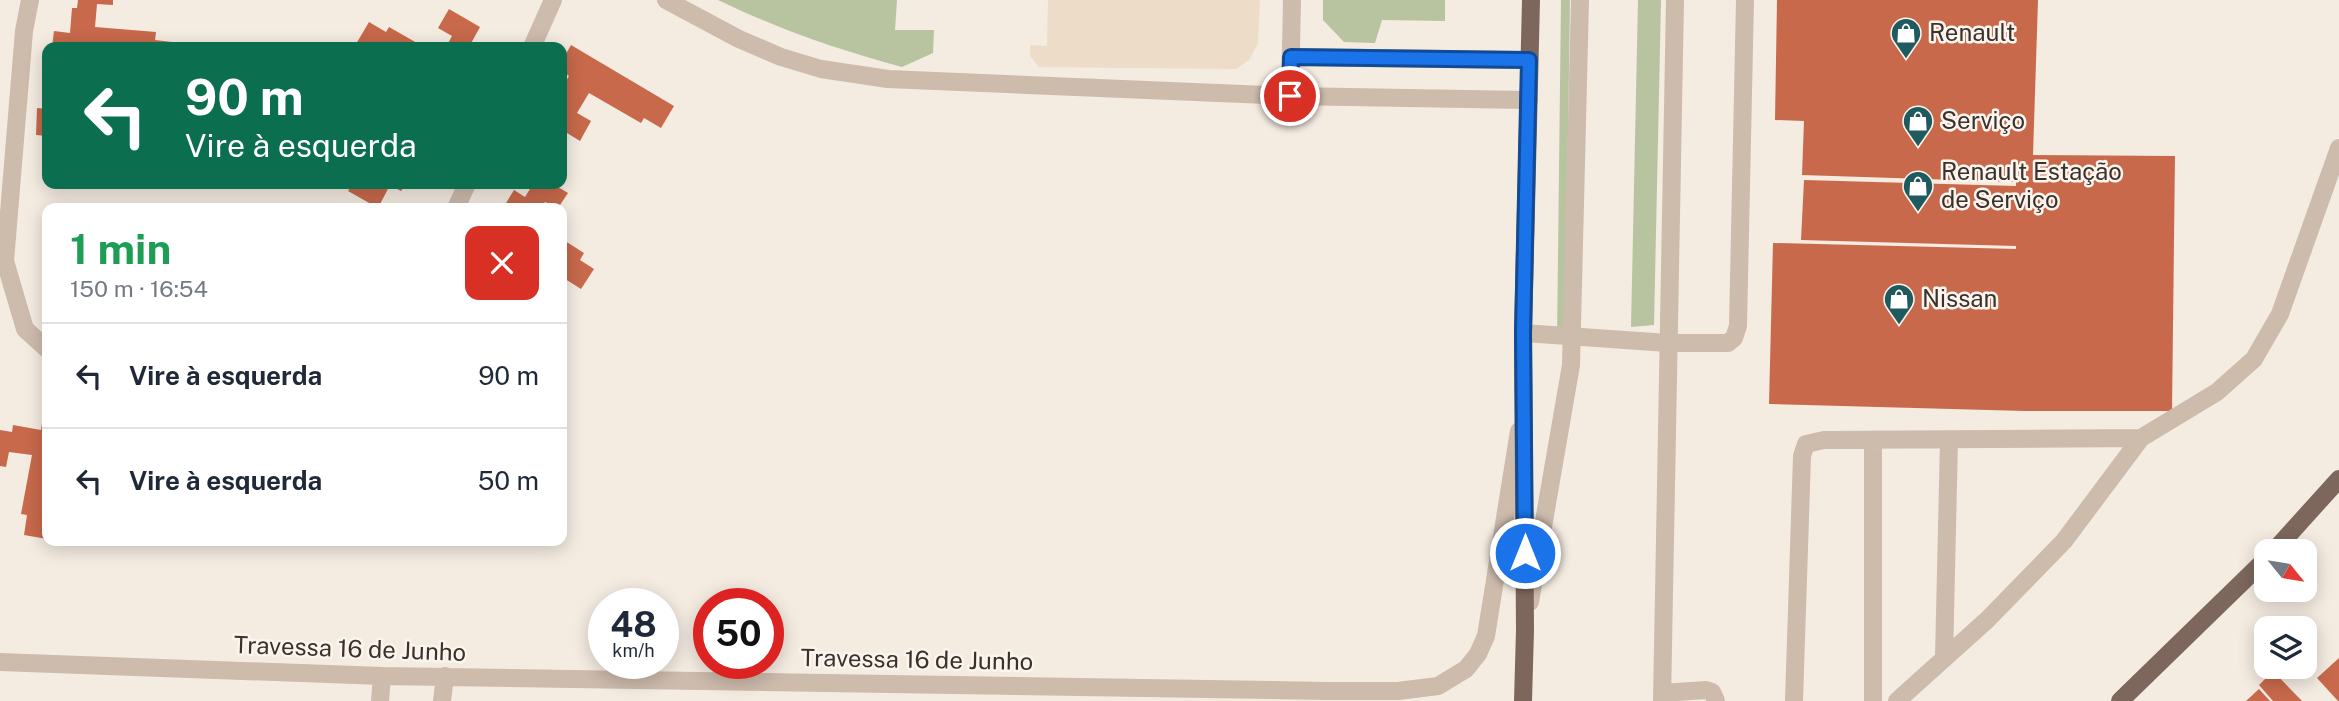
<!DOCTYPE html>
<html lang="pt">
<head>
<meta charset="utf-8">
<style>
  :root { --surface:#fff; --page:#f6f6f7; --text:#1f2937; --muted:#747a83; --line:#e0e1e3 }
  body { margin:0; font-family:"Public Sans",sans-serif; background:var(--page); color:var(--text); height:100vh; display:flex; flex-direction:column; font-size:26px; white-space:nowrap }
  * { box-sizing:border-box; margin:0 }
  p { font-size:23px; color:var(--muted) }
  .icon { flex:none; width:38px; height:38px; fill:none; stroke:currentColor; stroke-width:2; stroke-linecap:round; stroke-linejoin:round }
  .map { position:relative; flex:1; overflow:hidden }
  .panel { position:absolute; left:42px; top:203px; width:525px; height:343px; display:flex; flex-direction:column; background:var(--surface); border-radius:14px; box-shadow:0 4px 18px #0003 }
  .panel>* { flex:none }
  .banner { position:absolute; left:42px; top:42px; width:525px; height:147px; border-radius:14px; box-shadow:0 4px 18px #0003; background:#0b6e4f; color:#fff; overflow:hidden }
  .needle { width:46px; rotate:120deg }
  .fabs { position:absolute; left:2254px; top:539px; display:grid; gap:14px }
  .fabs a { display:grid; place-items:center; width:63px; height:63px; border-radius:14px; background:var(--surface); box-shadow:0 4px 18px #0003; font-size:35px }
  .speed { position:absolute; left:588px; top:588px; display:flex; gap:14px; font-size:35px; font-weight:700; text-align:center }
  .speed>* { display:grid; place-content:center; width:91px; height:91px; border-radius:50%; background:var(--surface); box-shadow:0 4px 18px #0003; line-height:1 }
  .speed small { font-size:18px; font-weight:400 }
  .speed .limit { border:10px solid #d22; background:#fff; color:#111 }
  .pin { position:absolute; display:grid; place-items:center; width:60px; height:60px; color:#fff; margin:-30px; border:4px solid #fff; border-radius:50%; box-shadow:0 2px 7px #0007 }
  .me { position:absolute; width:77px; margin:-38px; rotate:0deg; stroke-linejoin:round; filter:drop-shadow(0 0 5px #0008) }
  .turn { display:flex; align-items:center; gap:24px; height:147px; padding:0 28px; font-size:32px }
  .turn .icon { width:91px; height:91px; stroke-width:2.5 }
  .turn b { display:block; font-size:49px; line-height:60px }
  .round { display:grid; place-items:center; flex:none; width:74px; height:74px; border-radius:14px; background:var(--page) }
  .summary { display:flex; align-items:center; justify-content:space-between; height:119px; padding:0 28px }
  h1 { font-size:42px; font-weight:700; line-height:52px; color:#1e9e55 }
  ul { padding:0; list-style:none }
  li { display:flex; align-items:center; gap:21px; height:105px; padding:0 28px; border-top:2px solid var(--line) }
  li div { flex:1 }
  li b { display:block; font-size:26px }
  li em { font-style:normal }
  .map>svg:first-child { display:block }
  .green { fill:#b8c4a0 }
  .plaza { fill:#ecdcc8 }
  .building { fill:#c8694b }
  .lines { fill:none; stroke-linecap:round; stroke-linejoin:round }
  .minor { stroke:#cdbbac; stroke-width:18 }
  .major { stroke:#7d675c; stroke-width:18 }
  .route-casing { stroke:#114b97; stroke-width:18 }
  .route { stroke:#1a73e8; stroke-width:12 }
  .labels { text-anchor:middle; stroke-width:5; stroke-linejoin:round; paint-order:stroke }
  .poi-label { font-size:24px; fill:#3b302b; stroke:#fbf5ee; text-anchor:start }
  .street-label { font-size:24px; fill:#3b302b; stroke:#fbf5ee }
</style>
</head>
<body>
<div class="map">
<svg width="2339" height="701" viewBox="0 0 2339 701">
  <rect width="100%" height="100%" fill="#f4ebe1"/>
  <path class="green" d="M718,0H897L895,30H934L933,53L902,67C838,50 778,29 718,0Z
    M1323,0H1445V21L1382,20L1375,43L1344,42L1323,20Z
    M1561,0H1570L1565,342H1557Z
    M1638,0H1661L1654,325L1631,327Z"/>
  <path class="plaza" d="M1048,0H1260L1258,43L1249,60L1236,69L1039,67L1030,56V45L1047,46Z"/>
  <path class="building" d="M78,0H113V5L97,4L95,27L156,32L155,40L172,42L171,47H52L54,31L70,33L72,8H77Z
    M1777,0H2038L2033,155L2175,156L2172,411H2025L1769,404L1773,243L2016,249V246L1801,240L1804,180L2016,186V182L1802,175L1804,121L1775,120Z
    M449,9L480,27L469,47H446L452,36L438,28Z
    M369,22L386,32L389,27L424,47H362L356,44Z
    M571,45L674,106L661,128L644,118L641,123L589,93L577,113L591,121L580,141L562,130V88L569,76L562,71V61Z
    M37,108L47,109V136L36,135Z
    M352,184H406L401,191L390,185L378,208L348,191Z
    M533,184H553L568,193L558,208L545,202L541,208H503L514,190L525,197Z
    M562,239L584,253L580,260L594,269L581,289L562,277Z
    M43,416L47,417V539L24,535L27,515L21,514L32,455L9,452L6,467L0,466V430L12,432L13,425L41,430Z
    M2339,658V701H2338L2317,678Z
    M2273,671L2302,701H2273L2259,685Z
    M2259,689L2270,701H2246Z"/>
  <g class="lines">
    <path class="minor" d="M30,0L24,31L5,261L25,329L47,349
      M666,0L739,39L781,57L821,69L888,79L1290,96L1529,100
      M532,47L553,0
      M1291,57L1529,60
      M1290,96L1292,0
      M456,208L467,184
      M1523,333L1668,343H1728L1734,338L1738,326L1745,0
      M1873,440V701
      M1530,602L1571,365L1580,0
      M1944,659L1949,440
      M0,662L382,676L1328,691H1398L1438,686L1466,669L1478,654L1486,636L1519,431
      M1662,693L1706,690L1712,692L1716,701
      M380,701L382,676
      M442,701L445,676
      M1662,701L1675,0
      M1794,701L1802,456L1806,444L1824,440L2141,438
      M1897,701L1987,620L2064,541L2141,438L2217,392L2254,359L2280,314L2339,148"/>
    <path class="major" d="M2274,551L2339,479
      M1523,701L1525,630L1523,333L1531,0
      M2120,701L2266,559"/>
  </g>
  <g class="lines">
    <g class="route-casing">
      <path id="route" d="M1290,96L1291,57L1529,60L1523,333L1525,553"/>
    </g>
    <use href="#route" class="route"/>
  </g>
  <defs>
    <g id="shop-pin" transform="scale(1.575)"><path d="M0 17L-7.5 6A9.5 9.5 0 1 1 7.5 6Z" fill="#1f5a5e" stroke="#fbf5ee"/><path d="M-5-2.5h2.3a2.7 3.5 0 0 1 5.4 0H5L5.5 6h-11ZM-1.5-2.5h3a1.5 2.3 0 0 0-3 0Z" fill="#fff"/></g>
  </defs>
  <g fill-rule="evenodd">
    <use href="#shop-pin" x="1906" y="33"/>
    <use href="#shop-pin" x="1918" y="121"/>
    <use href="#shop-pin" x="1918" y="186"/>
    <use href="#shop-pin" x="1899" y="299"/>
  </g>
  <g class="labels">
    <g class="poi-label">
      <text x="1929" y="41">Renault</text>
      <text x="1941" y="129">Serviço</text>
      <text x="1941" y="180">Renault Estação<tspan x="1941" dy="28">de Serviço</tspan></text>
      <text x="1922" y="307">Nissan</text>
    </g>
    <g class="street-label">
      <text transform="translate(350 649) rotate(2)" y="8">Travessa 16 de Junho</text>
      <text transform="translate(917 660) rotate(1)" y="8">Travessa 16 de Junho</text>
    </g>
  </g>
</svg>
<div class="fabs">
<a><svg class="needle" viewBox="-14 -14 28 28"><path d="M0-13l5 13h-10z" fill="#e53935"/><path d="M0 13l5-13h-10z" fill="#747a83"/></svg></a>
<a><svg class="icon" aria-label="layers" viewBox="0 0 24 24"><path d="M12 4l9 5-9 5-9-5zM3 14l9 5 9-5"/></svg></a>
</div>
<div class="speed"><div>48<small>km/h</small></div><div class="limit">50</div></div>
<div class="pin" style="left:1290px;top:96px;background:#d93025"><svg class="icon" aria-label="arrive" viewBox="0 0 24 24"><path d="M6 21V4h12l-3 4 3 4H6"/></svg></div>
<svg class="me" style="left:1525px;top:553px" viewBox="-20 -20 40 40"><circle r="17" fill="#1a73e8" stroke="#fff" stroke-width="3"/><path d="M0-11L8 9 0 5-8 9z" fill="#fff"/></svg>
<div class="banner">
<div class="turn"><svg class="icon" aria-label="left" viewBox="0 0 24 24"><path d="M17 20v-9H6M10 6l-5 5 5 5"/></svg><div><b>90 m</b>Vire à esquerda</div></div>
</div>
<section class="panel">
<div class="summary"><div><h1>1 min</h1><p>150 m · 16:54</p></div><a class="round" style="background:#d93025;color:#fff"><svg class="icon" aria-label="close" viewBox="0 0 24 24"><path d="M6 6l12 12M18 6L6 18"/></svg></a></div>
<ul>
<li><svg class="icon" aria-label="left" viewBox="0 0 24 24"><path d="M17 20v-9H6M10 6l-5 5 5 5"/></svg><div><b>Vire à esquerda</b></div><em>90 m</em></li>
<li><svg class="icon" aria-label="left" viewBox="0 0 24 24"><path d="M17 20v-9H6M10 6l-5 5 5 5"/></svg><div><b>Vire à esquerda</b></div><em>50 m</em></li>
</ul>
</section>
</div>
</body>
</html>
